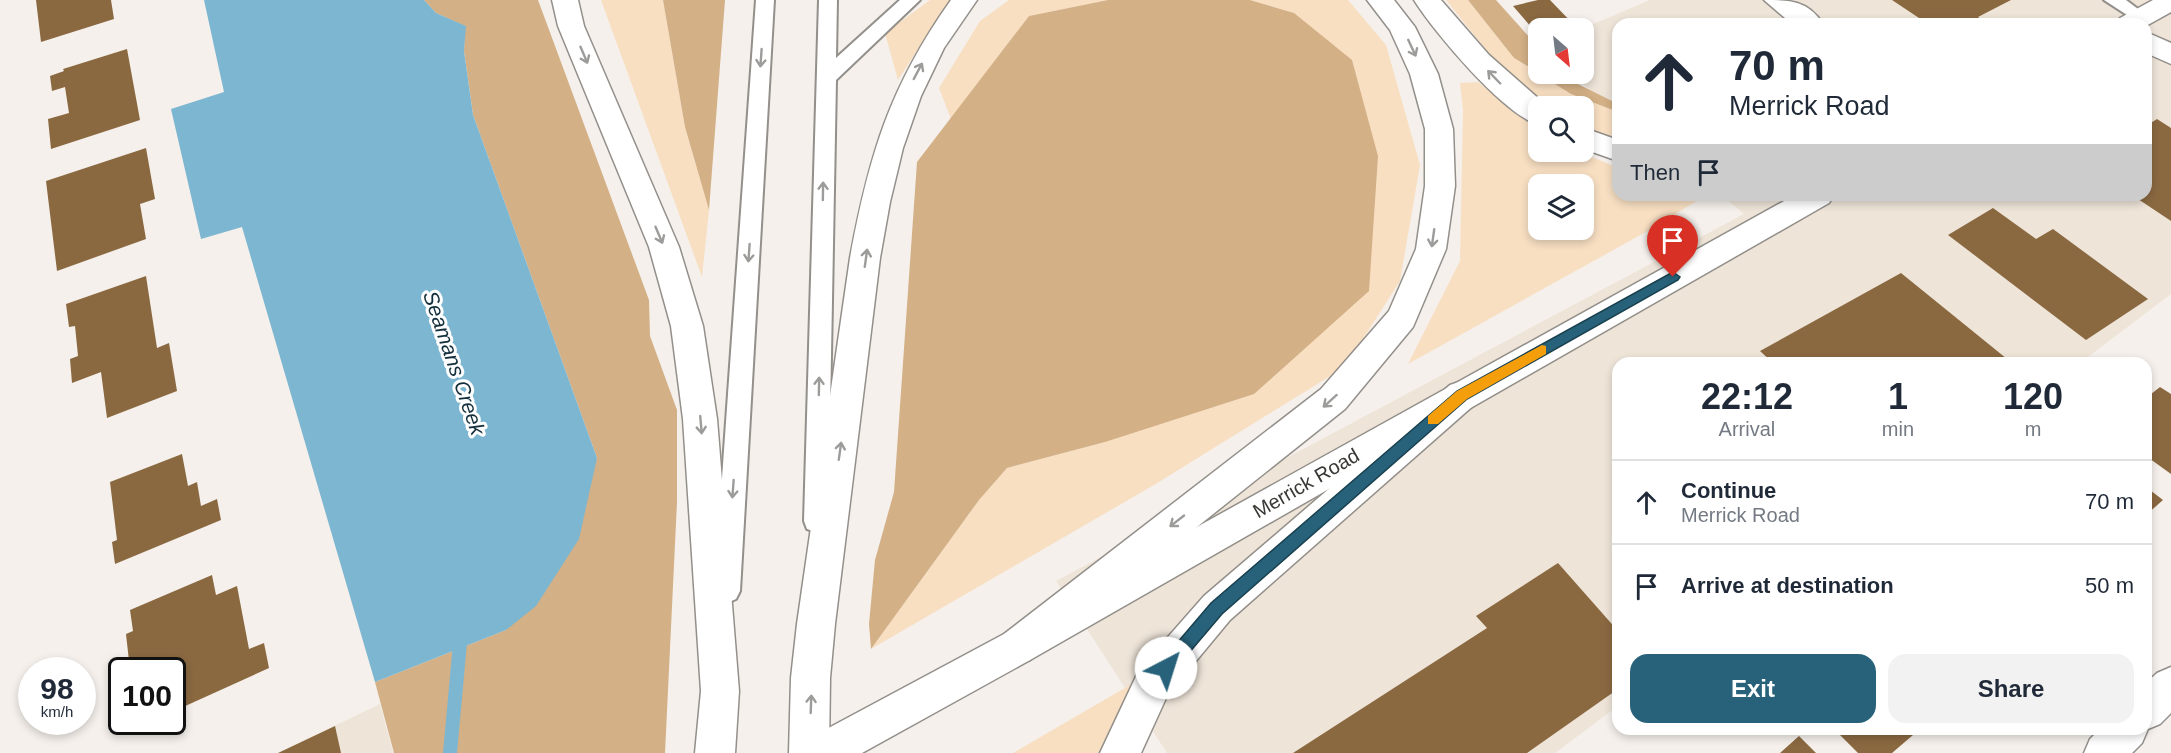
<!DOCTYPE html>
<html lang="en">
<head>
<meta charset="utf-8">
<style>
  :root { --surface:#fff; --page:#f2f2f3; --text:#1f2937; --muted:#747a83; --line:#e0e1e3; --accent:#27627a }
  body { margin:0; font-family:Helvetica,sans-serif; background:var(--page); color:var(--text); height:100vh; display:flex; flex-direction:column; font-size:22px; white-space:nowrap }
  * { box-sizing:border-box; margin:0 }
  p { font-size:20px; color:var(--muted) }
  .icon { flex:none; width:33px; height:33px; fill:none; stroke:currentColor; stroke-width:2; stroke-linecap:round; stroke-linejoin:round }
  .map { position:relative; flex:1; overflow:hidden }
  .details { position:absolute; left:1612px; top:357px; width:540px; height:378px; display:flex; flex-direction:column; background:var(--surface); border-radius:18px; box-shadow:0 3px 9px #0003 }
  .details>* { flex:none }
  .top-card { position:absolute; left:1612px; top:18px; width:540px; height:183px; border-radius:18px; box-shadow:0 3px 9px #0003; background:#fff; color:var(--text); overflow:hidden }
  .needle { width:39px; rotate:152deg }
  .fabs { position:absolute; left:1528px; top:18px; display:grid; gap:12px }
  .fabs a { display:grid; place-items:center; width:66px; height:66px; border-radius:12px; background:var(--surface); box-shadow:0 3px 9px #0003; font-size:30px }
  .speed { position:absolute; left:18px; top:657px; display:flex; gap:12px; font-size:30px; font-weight:700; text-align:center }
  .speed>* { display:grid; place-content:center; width:78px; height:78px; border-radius:50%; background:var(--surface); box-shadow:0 3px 9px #0003; line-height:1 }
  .speed small { font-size:15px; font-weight:400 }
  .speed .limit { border:3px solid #111; border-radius:9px; background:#fff; color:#111 }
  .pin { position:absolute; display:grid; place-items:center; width:51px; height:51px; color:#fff; margin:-62px -26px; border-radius:50% 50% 50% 0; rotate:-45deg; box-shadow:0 0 6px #0007 }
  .pin .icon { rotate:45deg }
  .me { position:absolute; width:66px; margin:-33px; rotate:40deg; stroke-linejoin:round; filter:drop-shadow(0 0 4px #0008) }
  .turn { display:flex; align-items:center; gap:21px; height:126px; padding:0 18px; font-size:27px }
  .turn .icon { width:78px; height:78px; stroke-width:2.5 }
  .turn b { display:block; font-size:42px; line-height:51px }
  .then { display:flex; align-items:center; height:57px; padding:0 18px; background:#0003; gap:12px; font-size:22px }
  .eta { display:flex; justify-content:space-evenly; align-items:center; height:102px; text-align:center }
  .eta b { font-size:36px; font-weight:700; line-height:42px }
  .cta { display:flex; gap:12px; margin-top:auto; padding:12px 18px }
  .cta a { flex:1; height:69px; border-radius:18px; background:var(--accent); color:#fff; font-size:24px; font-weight:700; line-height:69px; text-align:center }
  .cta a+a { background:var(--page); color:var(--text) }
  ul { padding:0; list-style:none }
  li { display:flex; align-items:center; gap:18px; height:84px; padding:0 18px; border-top:2px solid var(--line) }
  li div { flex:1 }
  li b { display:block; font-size:22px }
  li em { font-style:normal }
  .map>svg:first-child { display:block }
  .built { fill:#eee4d8 }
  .green { fill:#f8dfc2; fill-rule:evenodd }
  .forest { fill:#d3b086 }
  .water { fill:#7db6d0 }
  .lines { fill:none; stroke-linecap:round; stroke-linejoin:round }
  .stream { fill:#7db6d0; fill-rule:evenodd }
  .building { fill:#8a6941 }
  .service-casing { stroke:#938f8a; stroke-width:4 }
  .minor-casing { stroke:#938f8a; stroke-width:3 }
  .primary-casing { stroke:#938f8a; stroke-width:3 }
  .motorway-casing { stroke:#938f8a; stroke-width:3 }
  .service { fill:#fff; fill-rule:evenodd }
  .minor { fill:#fff; fill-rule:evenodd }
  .primary { fill:#fff; fill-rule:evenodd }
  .motorway { fill:#fff; fill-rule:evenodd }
  .oneway { stroke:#9c9c9a }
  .route { fill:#27627a; stroke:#19404f; stroke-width:1.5 }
  .slow { fill:#f59e0b }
  .labels { text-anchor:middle; stroke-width:6; stroke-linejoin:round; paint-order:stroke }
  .street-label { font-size:20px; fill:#393835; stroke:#fefefe }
  .water-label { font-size:21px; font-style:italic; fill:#132f3b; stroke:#fefefe }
</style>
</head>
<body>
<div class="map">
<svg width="2171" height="753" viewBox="0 0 2171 753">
  <rect width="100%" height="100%" fill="#f5f0eb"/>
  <path class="built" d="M1650,0H2171V294L2080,363H1618V706L1555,753H1167L1056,581L1744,214L1721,195H2146V24H1618V112L1570,74H1584V28Z
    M380,704L393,753H278Z"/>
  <path class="green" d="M601,0H663L685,127L709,210L702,277Z
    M930,0H950L898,80L885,33Z
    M1009,0H1108L1029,16L951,119L939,88L980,21Z
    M1250,0H1348L1386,45L1420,165L1400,281L1345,367L1154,485L871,649L979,500L1007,468L1105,442L1294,13Z
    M1446,0H1468L1514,58L1571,94L1618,112V138L1602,135L1584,126V106H1544L1495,61Z
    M1478,82L1539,131V152H1580L1618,168V195H1706L1653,228L1408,364L1460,261L1463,111L1460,83ZM1584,184V230H1539V184Z
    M1130,685L1139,698L1103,753H1013Z"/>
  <path class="forest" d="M424,0H538L649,300L650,336L677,410V502L665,753H394L375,682L506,630L597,458L473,115L464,51L465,26L436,13Z
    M663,0H725L709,210L685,127Z
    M1108,0H1250L1294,13L1352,60L1378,156L1369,291L1254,394L1105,442L1007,468L979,500L871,649L869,624L875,560L894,492L917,162L1029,16Z
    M1468,0H1496L1539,48V73L1514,58Z
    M1539,74H1565L1576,83L1618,104V112L1571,94Z"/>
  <path class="water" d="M204,0H424L436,13L466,26L464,51L473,115L597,458L579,539L536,606L506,630L375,682L242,227L201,239L171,109L224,92Z"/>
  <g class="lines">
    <path class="stream" d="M461,625L466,627L468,632L457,753H443L454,632L456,627Z"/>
  </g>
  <path class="building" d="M36,0H111L114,19L41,42Z
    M1538,0H1550L1577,28H1539V36L1513,6Z
    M1892,0H2011L1978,17L1983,21L1978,24H1928Z
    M127,49L140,120L51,149L48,119L69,113L65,87L52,91L50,76L64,71L63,69Z
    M2157,119L2171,128V221L2132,195H2146V126Z
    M146,148L155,199L140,204L146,239L57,271L46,181Z
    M1993,208L2036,239L2053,229L2148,299L2086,340L1948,235Z
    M1901,273L2012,363H1773L1760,351Z
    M146,276L157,348L169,343L177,391L107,418L101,372L72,383L70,359L78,356L75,326L69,327L66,304Z
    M2160,387L2171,394V474L2146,456V398Z
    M182,454L188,486L197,482L201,506L217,499L221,520L115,564L112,542L117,540L110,482Z
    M2146,487L2163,500L2146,515Z
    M1558,563L1618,631V689L1527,753H1293L1487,628L1476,616Z
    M212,575L216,595L237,586L249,649L264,643L269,668L172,712V670H130L126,634L133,631L130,610Z
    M124,722H151L126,733Z
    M335,726L341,753H278Z
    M1834,729H1920L1892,753H1858Z
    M1799,736L1816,753H1780Z"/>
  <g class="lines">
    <g class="service-casing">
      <path id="service" d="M756,0H774L740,591L736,599L727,603L718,599L714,591Z
        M819,0H837L836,58L900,0H920L836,80L828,521L825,529L816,532L807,529L804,521Z
        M2104,0H2126L2150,18L2141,24Z"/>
    </g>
    <g class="minor-casing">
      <path id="minor" d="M1764,0C1789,0 1808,0 1823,24H1792Z
        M2146,32L2171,43V64L2146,53Z
        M2171,667V713L2160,724L2148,729L2142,743L2132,753H2084L2090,739L2100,729H2146V683L2157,673Z"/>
    </g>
    <g class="primary-casing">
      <path id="primary" d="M2153,0H2171V12L2146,26L2116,24L2120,18Z
        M1795,195H1834L1829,203L1030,660L862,753H802L808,739L1004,634Z"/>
    </g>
    <g class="motorway-casing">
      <path id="motorway" d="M552,0H578L584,26L679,247L703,326L717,419L739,691L735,753H695L701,691L683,419L671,326L649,247L558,26Z
        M951,0H977L944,48L921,96L903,148L890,202L880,258L835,624L830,678L829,753H789L791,678L797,624L850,258C869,155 890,86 951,0Z
        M1367,0H1394L1415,27L1438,74L1453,129L1455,186L1446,249L1413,327L1345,409L1030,660L1017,665L1004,660L998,647L1004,634L1321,389L1389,311L1416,249L1425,186V129L1410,74L1390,30Z
        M1414,0H1441L1489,55L1547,106H1539V125C1504,115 1434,32 1414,0Z
        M1584,128L1618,140V161L1584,149Z
        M1462,381L1474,385L1479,395L1474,405L1230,620L1167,696L1141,753H1100L1139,670L1204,596L1450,385Z"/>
    </g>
    <use href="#service" class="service"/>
    <use href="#minor" class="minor"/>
    <use href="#primary" class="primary"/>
    <use href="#motorway" class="motorway"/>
  </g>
  <defs><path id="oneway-shaft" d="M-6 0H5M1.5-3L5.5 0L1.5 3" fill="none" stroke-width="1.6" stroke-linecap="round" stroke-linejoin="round" transform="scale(1.5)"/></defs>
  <g class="oneway">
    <use href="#oneway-shaft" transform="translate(1412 48) rotate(65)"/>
    <use href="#oneway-shaft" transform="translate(584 55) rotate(67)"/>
    <use href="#oneway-shaft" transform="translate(761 58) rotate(94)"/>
    <use href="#oneway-shaft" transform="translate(918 71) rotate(-62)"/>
    <use href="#oneway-shaft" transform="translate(1494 77) rotate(-134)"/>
    <use href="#oneway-shaft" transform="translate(823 191) rotate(-89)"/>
    <use href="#oneway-shaft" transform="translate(659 235) rotate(67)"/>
    <use href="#oneway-shaft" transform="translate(1433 238) rotate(98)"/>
    <use href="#oneway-shaft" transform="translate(749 253) rotate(94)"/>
    <use href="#oneway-shaft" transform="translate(866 258) rotate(-82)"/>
    <use href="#oneway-shaft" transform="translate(819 386) rotate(-89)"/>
    <use href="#oneway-shaft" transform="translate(1330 401) rotate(138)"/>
    <use href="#oneway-shaft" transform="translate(701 425) rotate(85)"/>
    <use href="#oneway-shaft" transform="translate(840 451) rotate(-82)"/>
    <use href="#oneway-shaft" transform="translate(733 489) rotate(94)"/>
    <use href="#oneway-shaft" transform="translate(1177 521) rotate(142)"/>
    <use href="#oneway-shaft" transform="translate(811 704) rotate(-88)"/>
  </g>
  <path class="route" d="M1673,272L1680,277L1678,280L1467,399L1222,614L1171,674L1166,676L1160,674L1158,668L1160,663L1211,603L1457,391Z"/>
  <path class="slow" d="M1542,345L1546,346V354L1467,399L1438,424H1428V416L1457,391Z"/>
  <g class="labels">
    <g class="street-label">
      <text transform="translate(1306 483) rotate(-30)" y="7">Merrick Road</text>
    </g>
    <g class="water-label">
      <text transform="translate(454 363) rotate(71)" y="7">Seamans Creek</text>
    </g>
  </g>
</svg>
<div class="fabs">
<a><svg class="needle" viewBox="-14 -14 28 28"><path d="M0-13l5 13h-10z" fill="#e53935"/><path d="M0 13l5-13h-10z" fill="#747a83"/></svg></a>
<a><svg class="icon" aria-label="search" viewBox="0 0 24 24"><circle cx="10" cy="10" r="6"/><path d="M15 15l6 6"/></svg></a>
<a><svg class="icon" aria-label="layers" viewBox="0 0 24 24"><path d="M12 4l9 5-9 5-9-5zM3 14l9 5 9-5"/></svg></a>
</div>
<div class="speed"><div>98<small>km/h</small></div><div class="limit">100</div></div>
<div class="pin" style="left:1673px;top:277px;background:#d93025"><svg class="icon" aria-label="arrive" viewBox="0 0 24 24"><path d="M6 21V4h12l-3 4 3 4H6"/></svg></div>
<svg class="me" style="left:1166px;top:668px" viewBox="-20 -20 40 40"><circle r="19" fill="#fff"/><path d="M0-13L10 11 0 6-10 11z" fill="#27627a"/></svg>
<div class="top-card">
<div class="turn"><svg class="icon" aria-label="ahead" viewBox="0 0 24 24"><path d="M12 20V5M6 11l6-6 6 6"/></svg><div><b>70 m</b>Merrick Road</div></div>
<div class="then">Then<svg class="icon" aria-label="arrive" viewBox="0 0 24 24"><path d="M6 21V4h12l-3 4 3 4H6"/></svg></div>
</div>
<section class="details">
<div class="eta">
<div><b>22:12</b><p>Arrival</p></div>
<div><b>1</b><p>min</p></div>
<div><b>120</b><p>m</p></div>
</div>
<ul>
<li><svg class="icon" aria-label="ahead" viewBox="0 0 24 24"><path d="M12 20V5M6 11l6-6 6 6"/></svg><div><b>Continue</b><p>Merrick Road</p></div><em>70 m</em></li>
<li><svg class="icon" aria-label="arrive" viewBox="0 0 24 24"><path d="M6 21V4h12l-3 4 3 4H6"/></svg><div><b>Arrive at destination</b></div><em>50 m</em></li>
</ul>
<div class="cta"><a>Exit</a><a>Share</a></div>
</section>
</div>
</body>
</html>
